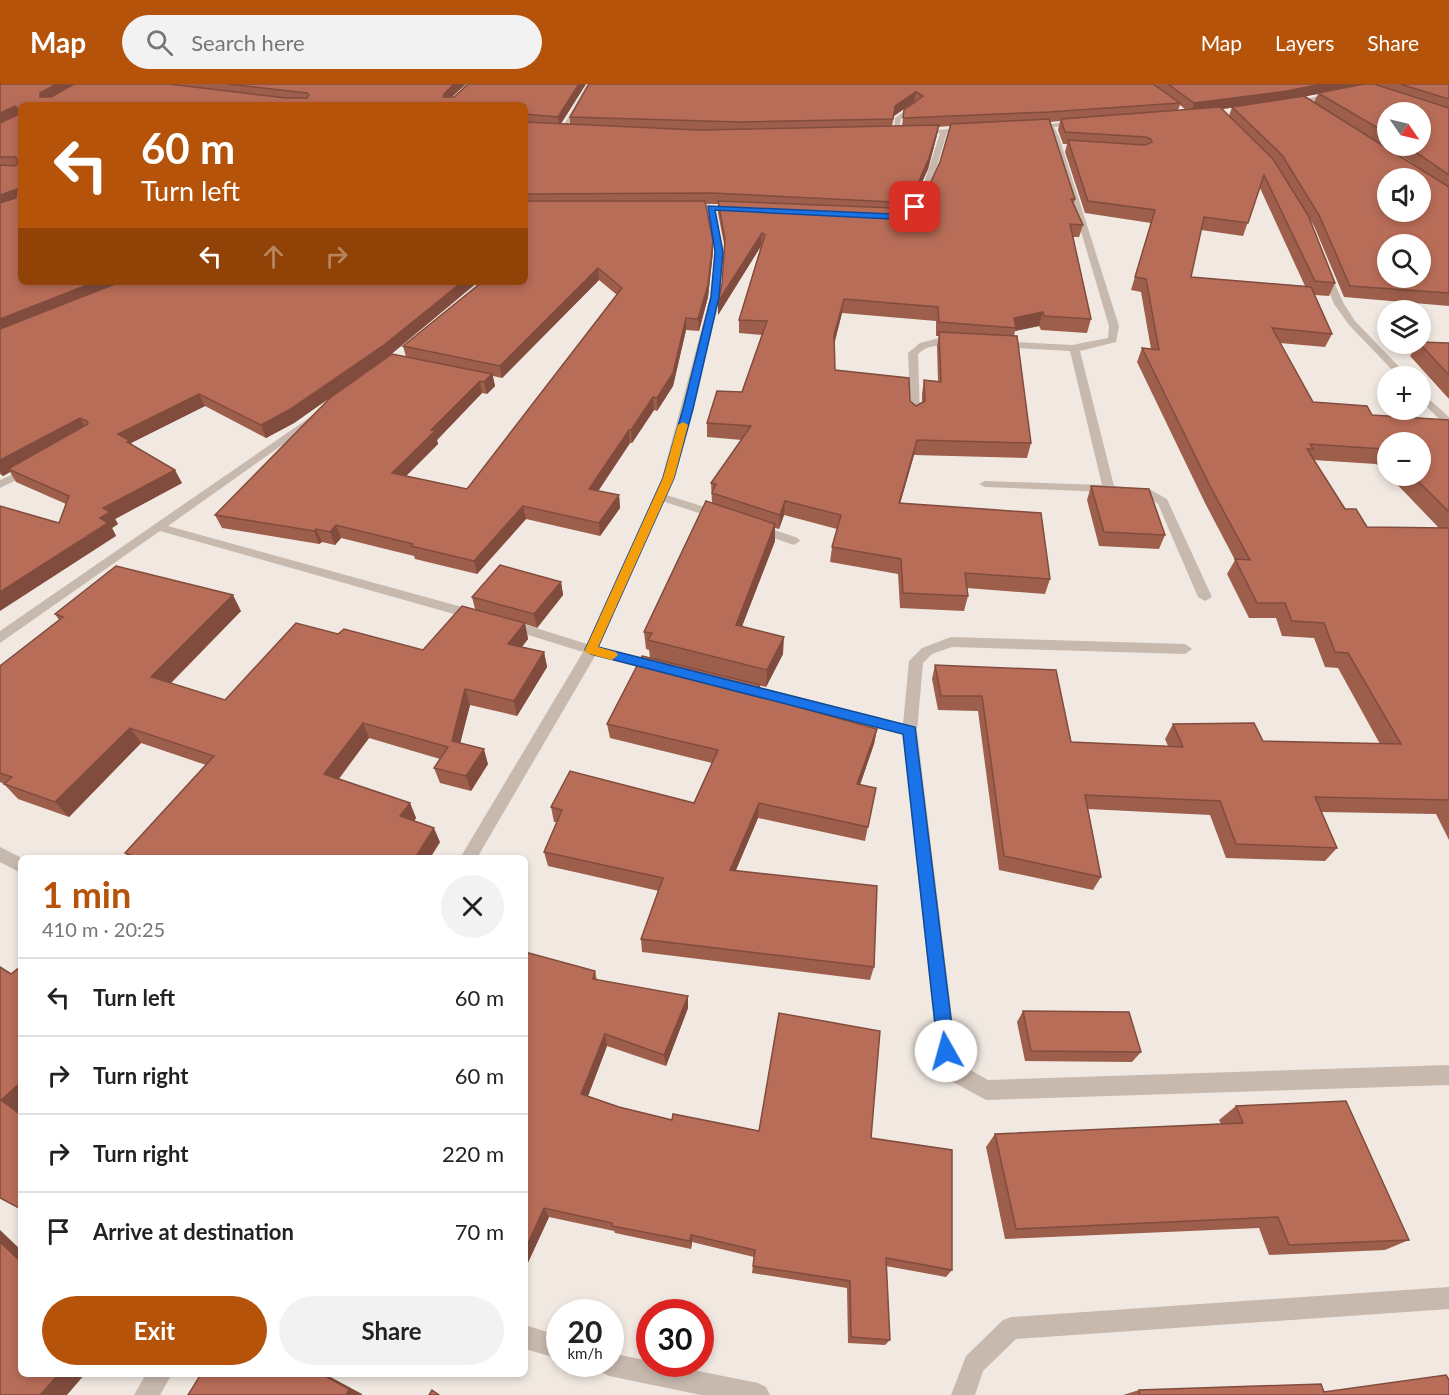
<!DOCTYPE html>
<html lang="en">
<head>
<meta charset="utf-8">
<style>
  :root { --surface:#fff; --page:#f2f2f2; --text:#222; --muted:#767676; --line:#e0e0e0; --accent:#b45309 }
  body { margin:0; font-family:Lato,sans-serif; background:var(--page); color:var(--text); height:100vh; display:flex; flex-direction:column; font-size:22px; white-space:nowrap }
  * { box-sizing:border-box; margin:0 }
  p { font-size:20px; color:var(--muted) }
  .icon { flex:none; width:33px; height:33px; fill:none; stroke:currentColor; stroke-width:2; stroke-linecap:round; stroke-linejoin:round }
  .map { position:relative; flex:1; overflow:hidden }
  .drawer { position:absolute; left:18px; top:771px; width:510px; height:522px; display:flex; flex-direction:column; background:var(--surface); border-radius:9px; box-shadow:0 3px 9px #0003 }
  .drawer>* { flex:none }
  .hud { position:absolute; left:18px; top:18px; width:510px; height:183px; border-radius:9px; box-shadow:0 3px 9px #0003; background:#b45309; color:#fff; overflow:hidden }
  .needle { width:39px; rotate:124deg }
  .fabs { position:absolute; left:1377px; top:18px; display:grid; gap:12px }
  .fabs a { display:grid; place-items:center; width:54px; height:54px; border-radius:50%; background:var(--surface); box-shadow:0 3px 9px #0003; font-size:30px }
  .speed { position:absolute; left:546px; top:1215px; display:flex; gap:12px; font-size:30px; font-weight:700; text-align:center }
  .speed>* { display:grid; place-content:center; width:78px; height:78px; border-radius:50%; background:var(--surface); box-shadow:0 3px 9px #0003; line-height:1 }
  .speed small { font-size:15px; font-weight:400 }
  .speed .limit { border:9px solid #d22; background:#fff; color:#111 }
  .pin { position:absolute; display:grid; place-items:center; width:51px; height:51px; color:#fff; margin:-26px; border-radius:12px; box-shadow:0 3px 9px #0006 }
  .me { position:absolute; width:66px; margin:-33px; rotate:353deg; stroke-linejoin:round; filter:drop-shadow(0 0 4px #0008) }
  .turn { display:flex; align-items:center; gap:21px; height:126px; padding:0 24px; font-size:27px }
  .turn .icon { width:78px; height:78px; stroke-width:2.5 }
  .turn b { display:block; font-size:42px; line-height:51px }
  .lanes { display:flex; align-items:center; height:57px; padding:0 24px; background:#0003; justify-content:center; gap:30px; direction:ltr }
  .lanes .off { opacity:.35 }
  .round { display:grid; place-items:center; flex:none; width:63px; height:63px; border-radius:32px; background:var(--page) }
  .head { display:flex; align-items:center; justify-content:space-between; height:102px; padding:0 24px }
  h1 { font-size:36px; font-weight:700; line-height:45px; color:var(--accent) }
  .action { display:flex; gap:12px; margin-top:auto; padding:12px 24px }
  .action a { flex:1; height:69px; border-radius:36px; background:var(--accent); color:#fff; font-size:24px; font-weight:700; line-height:69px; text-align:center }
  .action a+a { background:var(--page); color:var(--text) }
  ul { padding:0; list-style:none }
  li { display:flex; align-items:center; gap:18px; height:78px; padding:0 24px; border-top:2px solid var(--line) }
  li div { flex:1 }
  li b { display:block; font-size:22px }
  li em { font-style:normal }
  header { display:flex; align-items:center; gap:36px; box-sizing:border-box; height:84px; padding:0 30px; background:var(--accent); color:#fff }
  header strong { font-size:28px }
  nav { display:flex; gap:33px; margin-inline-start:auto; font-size:21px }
  .search { width:420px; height:54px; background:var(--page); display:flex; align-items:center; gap:15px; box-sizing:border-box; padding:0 21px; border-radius:33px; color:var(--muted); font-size:22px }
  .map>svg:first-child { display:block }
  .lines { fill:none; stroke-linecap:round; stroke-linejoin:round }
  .lane { fill:#c8b9ae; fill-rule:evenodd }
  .street { fill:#c8b9ae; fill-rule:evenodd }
  .wall { fill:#9e5e4c; fill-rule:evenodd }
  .shaded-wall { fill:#814c3e }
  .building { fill:#b86d58; stroke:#814c3e; stroke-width:1.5; fill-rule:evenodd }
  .route { fill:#1a73e8; stroke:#114b97; stroke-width:1.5 }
  .slow { fill:#f59e0b }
</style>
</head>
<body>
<header>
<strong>Map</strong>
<div class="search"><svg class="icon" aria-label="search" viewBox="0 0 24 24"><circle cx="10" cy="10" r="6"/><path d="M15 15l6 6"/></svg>Search here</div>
<nav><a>Map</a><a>Layers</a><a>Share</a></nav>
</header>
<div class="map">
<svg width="1449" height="1311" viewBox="0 0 1449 1311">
  <rect width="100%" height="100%" fill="#f1e9e1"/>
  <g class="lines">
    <path class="lane" d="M914,20L919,21L901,35L899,49L894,50L895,34Z
      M660,409L724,429L726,432L720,436L656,415V411Z
      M757,440L798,454L800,457L794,461L753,447L751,444Z"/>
    <path class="street" d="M587,0H593L564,48H560Z
      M1369,0H1376L1366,6L1292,21L1289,19Z
      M1080,37L1082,40L1054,43L1059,53L1119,242L1116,258L1080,267L1114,402L1149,405L1167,415L1212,513L1205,517L1198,513L1158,420L1147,412L1131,409L985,403L979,400L985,397L1102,401L1070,267L997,263L992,260L997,257L1072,261L1108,254L1109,242L1053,53L1048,43L1032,44L1029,42Z
      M971,44L969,47L947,48L933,96L918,125H912L925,96L940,49L918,50L916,47Z
      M711,122L715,124L723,168L720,213L674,394L599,563L662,579L664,583L657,588L595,572L477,774H460L583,568L502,543L500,540L507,535L587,560L662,394L710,213L715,168L707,124Z
      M1325,184L1329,187L1344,220L1355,237L1408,292H1398L1349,241L1334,220L1321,187Z
      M939,254L958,255L963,258C950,267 934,255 918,270L920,331L919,333H911L908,269L920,259Z
      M1420,307L1449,333V342L1445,341L1420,316Z
      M319,327L323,328V332L168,442L480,528L482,531L480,534L475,536L160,447L0,559V547Z
      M31,382L37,385L35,387L0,404V396Z
      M951,553L1185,560L1192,565L1185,570L952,563L932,570L923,579L917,647L956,966L965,983L988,996L1449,981V1001L986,1016L951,997L937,967L903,651L741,609L734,604L741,599L903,640L909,577L922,564Z
      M0,763L22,774L21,789L0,778Z
      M1449,1203V1225L1016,1255L983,1287L975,1311H951L966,1272L1003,1236L1011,1233Z
      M525,1241L560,1252V1275L525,1265Z
      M610,1269L650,1277V1280H663L758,1299L766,1303L770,1311H701L609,1292L601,1288L597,1280H610Z
      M146,1290H172L160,1311H134Z"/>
  </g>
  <path class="wall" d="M0,0H466L452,13H454L468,0H586L561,39L570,40V33L589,0H1374L1377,1V0H1449V222L1344,213L1314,142L1308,132L1335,199L1329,212L1315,211L1332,250L1325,263L1280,259L1313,318L1372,331L1449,336V756L1436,730L1321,728L1337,764L1325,777L1226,774L1210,731L1088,725L1101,793L1093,806L999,786L978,627L938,626L932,595L935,581L1071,658L1168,662L1165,655L1173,640L1263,657L1380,660L1338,584L1325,583L1314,554L1282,552L1276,534H1249L1227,490L1235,476L1205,419L1137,278L1142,264L1151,265L1141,208L1131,206L1151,139L1085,129L1065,68L1067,60H1063L1058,46L1060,37L1050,38L1075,115L1074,119L1083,141L1079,153H1073L1091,235L1087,249L1041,246L1039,242L1015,247L1014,252L1031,359L1027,374L914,371L900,419L1050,495L1045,510L967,504L968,512L964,527L900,524L898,490L830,478L832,463L837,445L784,431L779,445L775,444V457L742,542L783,570L766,603L650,574L649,566L646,565L644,548L712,419L711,399L742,356L707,353V339L742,308L762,251L739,249V236L761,162L718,231L722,200L725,165L718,129V120H705L713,168L708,213L699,247L686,246L673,302L657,327L654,326L632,359H630L598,407L619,411L620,424L600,452L526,435L477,490L415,475L414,472L341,454L335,461L322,458L319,460L222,444L215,431L406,273L403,262L525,198V21L21,198L388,273L294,339L266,354L205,322L131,359L132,361L182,399L115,435L118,440L112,444L116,452L59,439L66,420L16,398L10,388L3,392L0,390ZM1318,10L1314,18L1305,12ZM914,18L904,26L902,42H892L894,32ZM1180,21L1186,26H1178ZM1232,23L1229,32L1222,25L1229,24ZM1388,28L1420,62H1388ZM950,42L940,78L929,102L909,119L906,120L918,107L928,85L937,51L938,43ZM1360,47L1405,74L1418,83ZM1276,80L1278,82L1306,129ZM1260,104L1305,202L1191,193L1201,146L1243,152ZM599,196L617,211L467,405L406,392L438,360L437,356L482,309L487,310L495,302L493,292L502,294ZM842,229L936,237V252H939L937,262L938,297L924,296L922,310V318L916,322L910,317L835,286L834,259ZM1388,358L1420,392H1389L1439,444L1367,443L1345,425L1313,376L1376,380L1380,382L1388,390Z
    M1449,259V315L1410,272L1418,260Z
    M1091,402L1165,451L1159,465L1099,462L1087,416Z
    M561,498L563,511L537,544L525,540L528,555L522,563L544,568L547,583L517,632L470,621L460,659L488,680L471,707L440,699L434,684L440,675L369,654L339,695L410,719L416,734L414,737L440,758L430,774H129L125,769L206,681L141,659L69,733L18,715L4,700L0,698V582L59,536L55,530L241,527L171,599L225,616L338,550L423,566L475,525L472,513Z
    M759,612L877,645L874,660L860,701L876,704L865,757L758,734L736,786L874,883L870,896L642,868L641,855L659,807L548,782L544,768L557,738H554L551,723L694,719L712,679L610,654L607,640Z
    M595,887L597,896L688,924L666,982L607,962L588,1012L619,1023L672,1036L759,1047L871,1054L952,1186L946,1193L886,1182L890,1256L885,1261L848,1259L847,1204L752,1189L754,1173L692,1158L691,1165L615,1149L614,1147L549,1133L525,1185Z
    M1023,927L1141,968L1132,978L1025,977L1017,938Z
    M1236,1022L1409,1156L1385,1166L1269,1171L1259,1144L1005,1155L986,1063L995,1050L1221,1040L1219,1036Z
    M1139,1306L1324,1308L1449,1311H1123Z"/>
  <path class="shaded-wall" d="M57,0H78L45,19L40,13V9Z
    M454,0H466L445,19V21L444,10Z
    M579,0H586L559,43L558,33Z
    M1323,0H1365L1284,17L1191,29L1194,19Z
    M916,8L914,18L894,32L895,22Z
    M15,22L20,32L0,42V29Z
    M939,41L937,51L928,85L918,107L902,124L892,129L893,118Z
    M17,105L21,114L0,124V111Z
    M762,149L761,162L718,231V218Z
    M713,157V168L708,213L699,247L698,235Z
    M598,184L599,196L502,294L500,282Z
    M95,198H131L0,250V235Z
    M462,198H478L388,273L294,339L266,354L261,341Z
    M844,215L842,229L833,265L834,251Z
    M1043,228L1039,242L1015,247L1016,244L1014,234Z
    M686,234V246L673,302L657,327V314Z
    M492,290L495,302L487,310L484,298Z
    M480,297L482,309L437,356L438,360L396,402L392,389L431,346Z
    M199,310L205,322L131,359L137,370L118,350Z
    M653,313L654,326L632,359L631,346Z
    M80,334L87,347L8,385L10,388L3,392L0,387V376Z
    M629,346L630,359L591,418L589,405Z
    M917,356L914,371L896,434L899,419Z
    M175,386L182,399L115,435L118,440L112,444L116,452L0,527V508L100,434L103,424Z
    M619,411L620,424L600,452L599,439Z
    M785,417L784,431L779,445L780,431Z
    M523,422L526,435L477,490L474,477Z
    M775,440V457L736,558V541Z
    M336,441L341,454L335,461L330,448Z
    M316,445L322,458L319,460L314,447Z
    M561,498L563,511L537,544L534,530Z
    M233,511L241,527L162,608L151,593Z
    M525,539L528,555L512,575L508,560Z
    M784,553L783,570L766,603L767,586Z
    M544,568L547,583L517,632L514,617Z
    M760,601L759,616L755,611Z
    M465,605L470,621L457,672L452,657Z
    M363,639L369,654L331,704L324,690Z
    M130,644L141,659L69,733L55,718Z
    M877,645L874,660L855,715L857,700Z
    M484,665L488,680L471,707L466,692Z
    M410,719L416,734L407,747L400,732Z
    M759,719L758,734L730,800V786Z
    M434,744L440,758L430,774H415Z
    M688,912V924L666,982L664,971Z
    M605,950L607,962L585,1020L581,1010Z
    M21,998V1031L1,1016Z
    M544,1124L549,1133L525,1185V1166Z
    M0,1146L21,1166V1178L0,1158Z
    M691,1151L692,1158L691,1165L690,1157Z
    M59,1290H85L67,1311H40Z
    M321,1290H325L362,1310V1311H346Z"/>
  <path class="building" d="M0,0H57L40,9V13H51L74,0H169L286,14H307L309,11L307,9L228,0H454L444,10L443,13H454L468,0H579L558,33L525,30V21H21V198H95L0,235V119L16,114L17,105L0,111V81L15,82L18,79L16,73H0V39L17,31L18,24L15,22L0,29Z
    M589,0H1153L1180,19L1049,28L903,34L904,26L923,12L916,8L895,22L893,35L739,38L570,33Z
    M1168,0H1323L1287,7L1194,19Z
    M1364,0H1374L1449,24V91L1407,62H1420V28H1388V50L1318,9Z
    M1400,0H1449V15Z
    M1304,12L1449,103V209L1350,202L1319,131L1282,71L1232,23ZM1388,94H1420V128H1388ZM1388,160H1420V194H1388Z
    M1220,23L1273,75L1308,131L1335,199L1315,197L1264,91L1248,139L1204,133L1191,193L1311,203L1332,250L1272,244L1313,318L1367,322L1372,331L1449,336V428L1413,392H1420V358H1388V367L1385,365L1310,360L1313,365H1307L1345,425H1356L1367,443L1449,444V716L1315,713L1337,764L1236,760L1220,717L1085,711L1101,793L1004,772L982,612H941L935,581L1056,586L1071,658L1183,663L1173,640L1254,639L1263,657L1401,660L1348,569L1335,568L1324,539L1292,537L1285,519H1257L1235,475L1250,476L1211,404L1142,264L1159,266L1146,195L1135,193L1155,126L1088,117L1068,56L1145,61L1152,58L1151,55L1146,53L1065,48L1061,35Z
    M1049,35L1075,115H1071L1083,141L1070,140L1091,235L1044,232L1043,228L1014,234L1016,244L939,238L938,223L844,215L834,251L835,286L909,294L910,317L916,322L925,317L924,296L941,298L939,248L1017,252L1031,359L917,356L899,419L1041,429L1050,495L965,489L968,512L903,509L901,475L832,463L841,431L785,417L780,431L712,409L716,400L711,399L751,342L707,339L717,307L742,308L767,237L739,236L765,151L762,149L718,218L722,200L725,155L718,117L894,124L909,119L929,102L940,78L951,40Z
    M525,38L698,46L939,41L929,74L919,97L904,113L893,118L711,109L525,110Z
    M525,117H705L713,157L708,201L698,235L686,234L673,289L657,314L653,313L631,346H629L589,405L619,411L599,439L523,422L474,477L411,462L413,460L336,441L330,448L316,445L314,447L215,431L330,314L392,270L492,290L484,298L480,297L431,346L435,347L392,389L467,405L622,204L598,184L500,282L403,262L482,198H525Z
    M120,198H462L384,261L289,326L261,341L199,310L118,350L130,357L127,358L175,386L103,424L110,428L100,434L108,439L0,508V422L59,439L69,412L8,385L88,340L87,337L80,334L0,376V245Z
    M1420,258L1449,259V291L1420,260Z
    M1091,402L1149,405L1165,451L1104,448Z
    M706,417L775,440L736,541L784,553L767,586L648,556L652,549L644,548Z
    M500,481L561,498L534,530L472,513Z
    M116,482L233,511L151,593L225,616L296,539L338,550L344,545L423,566L462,522L525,539L508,560L544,568L514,617L465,605L452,657L484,665L466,692L434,684L448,663L363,639L324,690L410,719L400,732L434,744L415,774H138L125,769L214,672L130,644L55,718L4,700L12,693L0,689V582L63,533L55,530Z
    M642,572L760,601L755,611L877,645L857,700L876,704L868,743L759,719L730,786L877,802L874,883L641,855L663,794L544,768L562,726L551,723L570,687L694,719L718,666L607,640Z
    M525,868L595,887L593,895L688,912L664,971L605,950L581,1010L619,1023L672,1036L673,1030L759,1047L779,929L880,947L871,1054L952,1066V1186L886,1174L890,1256L851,1253L850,1197L753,1182L755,1166L691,1151L690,1157L612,1142V1139L544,1124L525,1166Z
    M21,882V998L1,1016L21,1031V1125L0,1114V883L11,890Z
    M1023,927L1129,928L1141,968L1031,967Z
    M1346,1017L1409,1156L1289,1161L1278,1133L1016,1145L995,1050L1243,1039L1236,1022Z
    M0,1158L21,1178V1290H59L40,1311H0Z
    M201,1290H321L349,1305L346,1311H188Z
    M1446,1291L1449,1296V1311H1140L1139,1306L1321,1300L1324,1308Z
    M432,1306L439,1311H429Z"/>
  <path class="route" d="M913,121L919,123L906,132L892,135L715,126L723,168L719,213L693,325L674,394L598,563L915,643L955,967L953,973L946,976L940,973L938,967L903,650L591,570L585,566L663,394L683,325L711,213L715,168L708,122L892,130L902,129Z"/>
  <path class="slow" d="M683,338L688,341L674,394L598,563L616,568L618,571L612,576L586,569L585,566L663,394L678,341Z"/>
</svg>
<div class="fabs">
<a><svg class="needle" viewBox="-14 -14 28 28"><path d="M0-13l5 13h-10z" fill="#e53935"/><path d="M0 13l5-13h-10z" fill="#767676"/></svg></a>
<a><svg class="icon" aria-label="sound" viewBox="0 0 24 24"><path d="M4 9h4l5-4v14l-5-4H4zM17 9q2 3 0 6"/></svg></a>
<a><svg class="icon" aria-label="search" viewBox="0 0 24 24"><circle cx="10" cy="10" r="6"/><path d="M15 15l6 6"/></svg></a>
<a><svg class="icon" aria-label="layers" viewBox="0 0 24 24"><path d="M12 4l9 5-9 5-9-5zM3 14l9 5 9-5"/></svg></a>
<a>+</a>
<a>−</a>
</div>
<div class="speed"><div>20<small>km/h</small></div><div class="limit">30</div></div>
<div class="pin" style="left:915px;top:123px;background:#d93025"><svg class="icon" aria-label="arrive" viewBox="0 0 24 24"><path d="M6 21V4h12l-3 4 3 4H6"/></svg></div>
<svg class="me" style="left:946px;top:967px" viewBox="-20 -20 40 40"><circle r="19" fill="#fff"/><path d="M0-13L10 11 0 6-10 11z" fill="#1a73e8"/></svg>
<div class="hud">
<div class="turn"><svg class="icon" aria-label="left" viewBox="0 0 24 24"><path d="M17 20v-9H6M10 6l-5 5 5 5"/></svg><div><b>60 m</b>Turn left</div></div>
<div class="lanes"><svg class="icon" aria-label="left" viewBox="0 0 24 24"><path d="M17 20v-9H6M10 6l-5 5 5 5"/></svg><svg class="icon off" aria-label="ahead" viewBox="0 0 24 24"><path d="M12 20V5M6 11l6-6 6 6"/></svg><svg class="icon off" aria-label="right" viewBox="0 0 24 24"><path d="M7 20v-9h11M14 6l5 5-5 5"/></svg></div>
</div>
<section class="drawer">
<div class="head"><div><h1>1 min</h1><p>410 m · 20:25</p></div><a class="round"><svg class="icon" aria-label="close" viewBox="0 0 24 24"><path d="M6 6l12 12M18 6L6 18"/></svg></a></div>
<ul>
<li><svg class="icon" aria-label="left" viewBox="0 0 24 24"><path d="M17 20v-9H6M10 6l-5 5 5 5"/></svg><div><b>Turn left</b></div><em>60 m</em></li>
<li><svg class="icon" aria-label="right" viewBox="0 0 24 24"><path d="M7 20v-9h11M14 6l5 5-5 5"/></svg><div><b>Turn right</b></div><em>60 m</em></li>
<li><svg class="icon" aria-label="right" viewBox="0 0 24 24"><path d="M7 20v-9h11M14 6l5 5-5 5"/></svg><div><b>Turn right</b></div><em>220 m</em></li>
<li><svg class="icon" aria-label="arrive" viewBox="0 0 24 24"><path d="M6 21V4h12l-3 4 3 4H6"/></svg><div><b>Arrive at destination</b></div><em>70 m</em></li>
</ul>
<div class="action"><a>Exit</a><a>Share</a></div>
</section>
</div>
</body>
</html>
